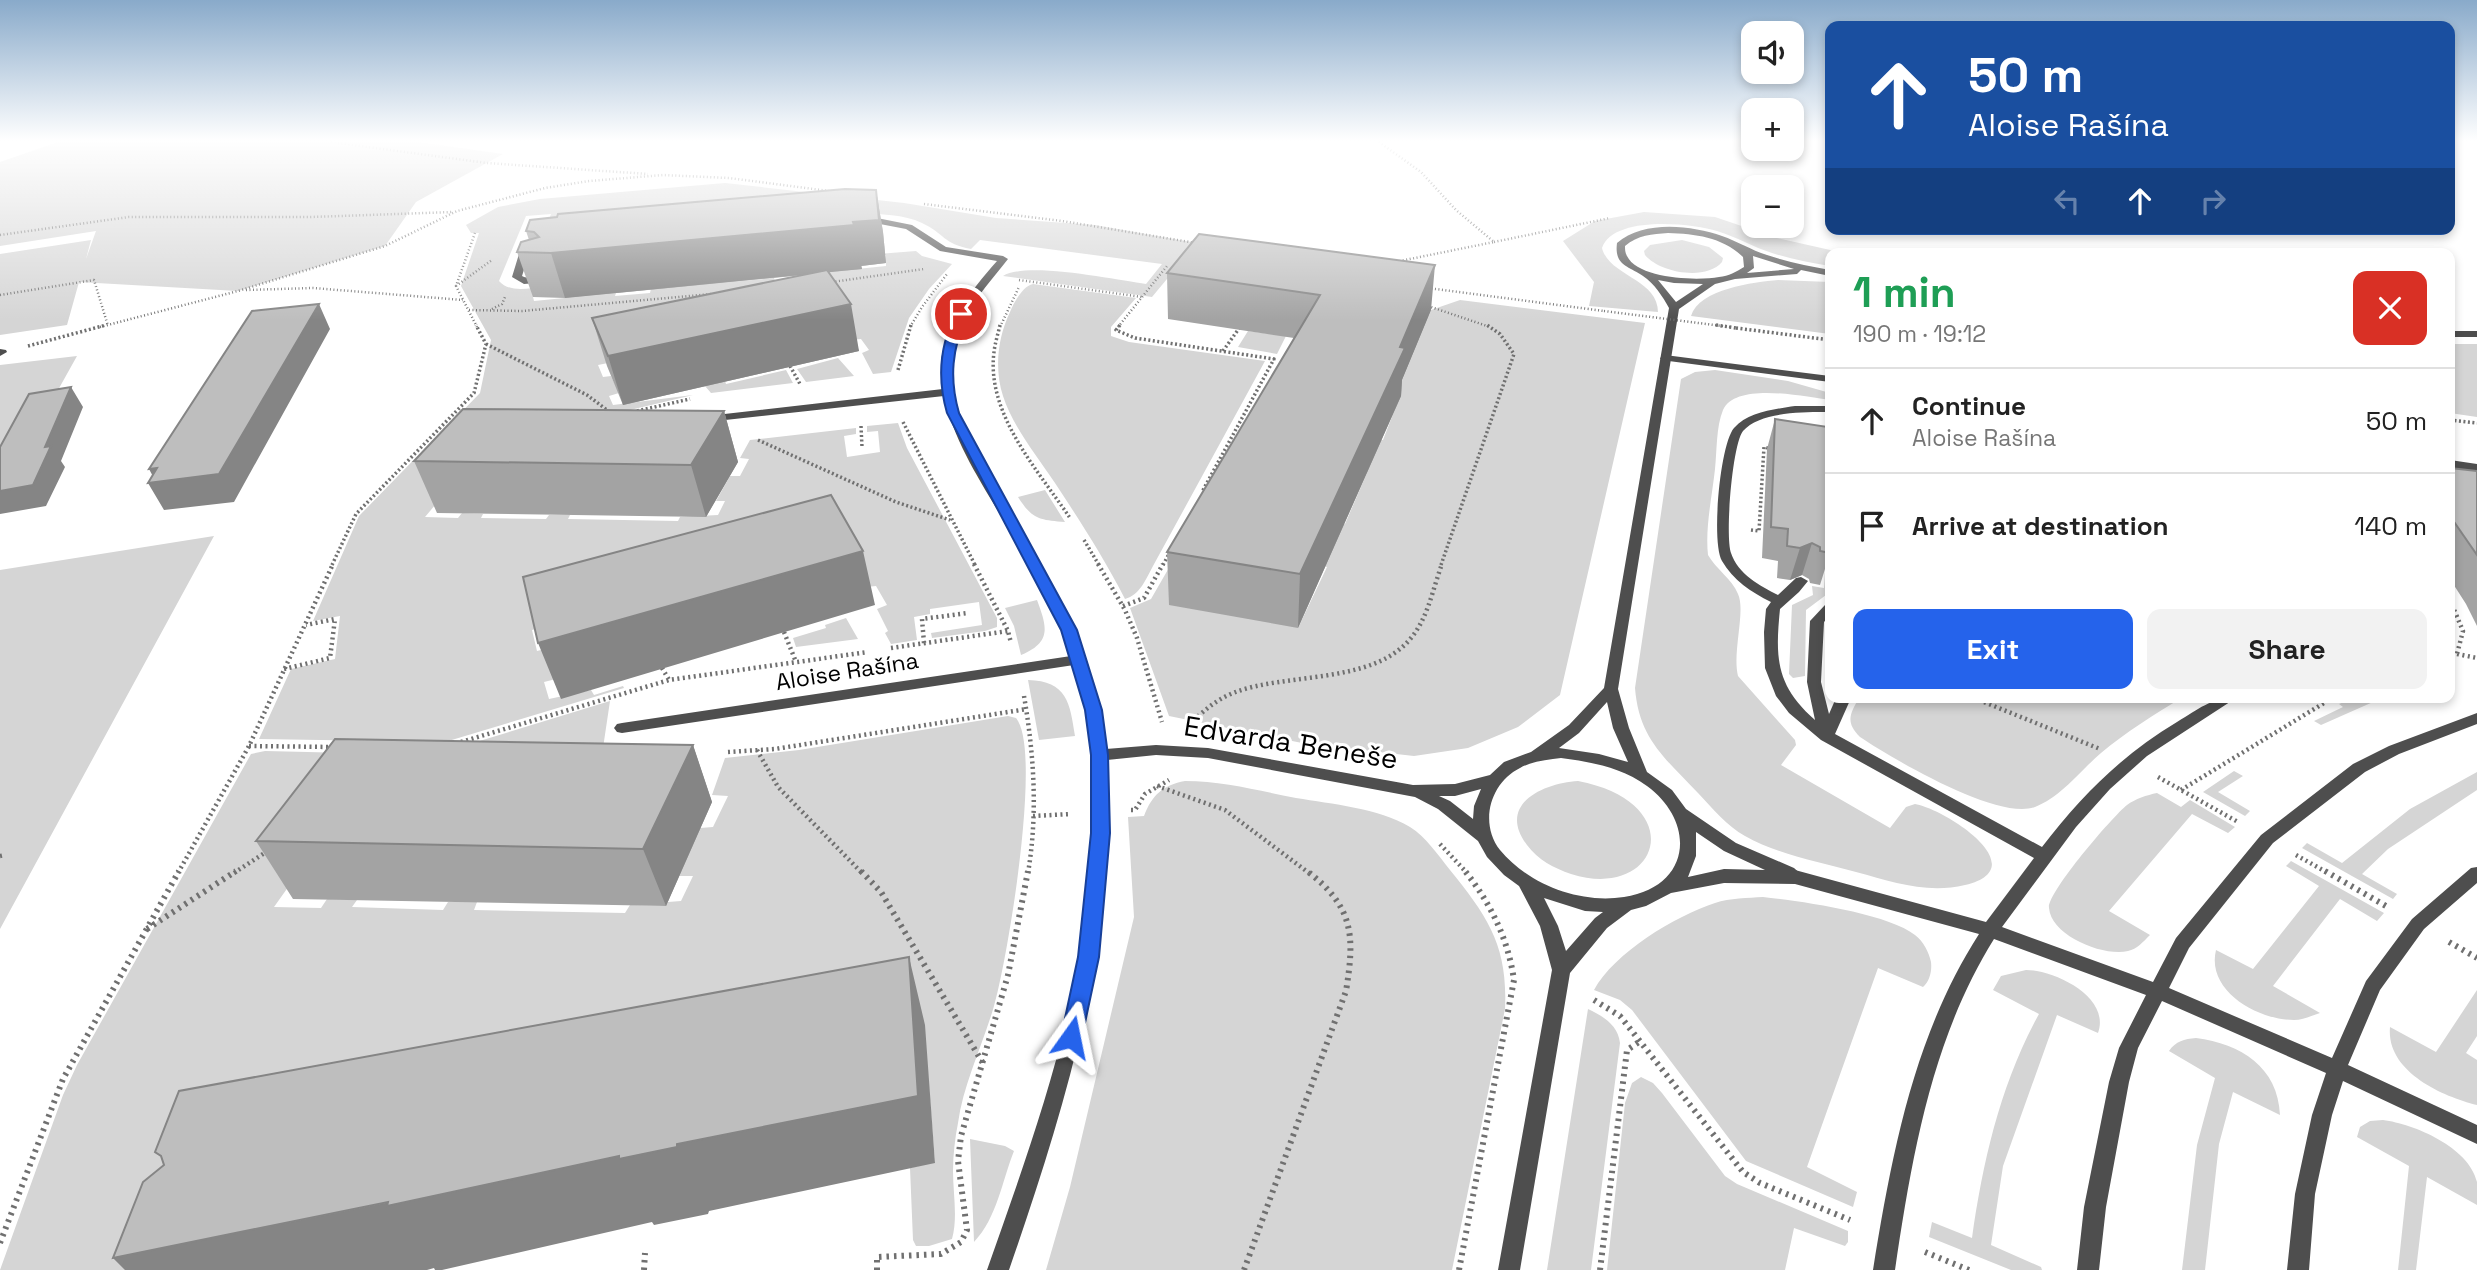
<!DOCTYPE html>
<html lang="en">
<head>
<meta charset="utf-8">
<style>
  :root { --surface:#fff; --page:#f2f2f2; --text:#222; --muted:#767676; --line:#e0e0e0; --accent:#2563eb }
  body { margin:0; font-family:"Space Grotesk",sans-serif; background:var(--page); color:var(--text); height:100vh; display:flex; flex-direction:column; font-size:26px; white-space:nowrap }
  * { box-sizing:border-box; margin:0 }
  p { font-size:23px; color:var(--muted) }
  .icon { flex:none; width:38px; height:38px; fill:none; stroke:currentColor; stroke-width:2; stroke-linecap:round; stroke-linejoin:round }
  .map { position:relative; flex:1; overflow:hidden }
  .side { position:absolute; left:1825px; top:248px; width:630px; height:455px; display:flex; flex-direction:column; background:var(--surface); border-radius:14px; box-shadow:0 4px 10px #0003 }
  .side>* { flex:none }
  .hud { position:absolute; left:1825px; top:21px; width:630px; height:214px; border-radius:14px; box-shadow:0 4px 10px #0003; background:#1a4fa0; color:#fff; overflow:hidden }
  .buttons { position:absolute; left:1741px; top:21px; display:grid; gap:14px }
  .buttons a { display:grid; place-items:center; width:63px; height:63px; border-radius:14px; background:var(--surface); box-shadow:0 4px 10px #0003; font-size:35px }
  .pin { position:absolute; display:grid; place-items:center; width:60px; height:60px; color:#fff; margin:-30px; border:4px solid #fff; border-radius:50%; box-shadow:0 2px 7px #0007 }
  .me { position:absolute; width:77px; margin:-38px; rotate:12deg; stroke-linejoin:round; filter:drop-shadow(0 0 5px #0008) }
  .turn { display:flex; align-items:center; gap:24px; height:147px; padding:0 28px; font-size:32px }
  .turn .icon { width:91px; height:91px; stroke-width:2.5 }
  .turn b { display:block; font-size:49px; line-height:60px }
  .lanes { display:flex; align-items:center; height:66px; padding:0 28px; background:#0003; justify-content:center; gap:35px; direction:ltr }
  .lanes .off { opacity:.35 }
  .round { display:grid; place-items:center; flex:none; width:74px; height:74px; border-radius:14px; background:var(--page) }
  .summary { display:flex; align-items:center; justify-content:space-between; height:119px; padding:0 28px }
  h1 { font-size:42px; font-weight:700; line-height:52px; color:#1e9e55 }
  .primary-button { display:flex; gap:14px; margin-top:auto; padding:14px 28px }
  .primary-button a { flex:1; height:80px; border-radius:14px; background:var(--accent); color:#fff; font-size:28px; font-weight:700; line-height:80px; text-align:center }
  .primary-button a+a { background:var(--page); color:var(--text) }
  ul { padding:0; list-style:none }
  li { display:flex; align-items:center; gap:21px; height:105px; padding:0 28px; border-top:2px solid var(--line) }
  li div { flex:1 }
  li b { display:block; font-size:26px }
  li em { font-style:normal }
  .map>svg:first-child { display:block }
  .green { fill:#d5d5d5 }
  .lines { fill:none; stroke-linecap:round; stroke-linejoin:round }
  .path-far3 { stroke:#707070; stroke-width:2.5; stroke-dasharray:1 2.5; stroke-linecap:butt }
  .path-far2 { stroke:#707070; stroke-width:3.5; stroke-dasharray:2 2.5; stroke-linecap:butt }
  .path-far1 { stroke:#707070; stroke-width:4.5; stroke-dasharray:2 3.5; stroke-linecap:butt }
  .path { stroke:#707070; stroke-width:6; stroke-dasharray:2.5 5; stroke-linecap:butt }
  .service { fill:#4e4e4e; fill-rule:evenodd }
  .minor { fill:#4e4e4e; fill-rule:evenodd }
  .path-bridge-far1 { stroke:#707070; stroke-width:2.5; stroke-dasharray:1 2.5; stroke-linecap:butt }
  .path-bridge { stroke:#707070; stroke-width:3.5; stroke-dasharray:2 2.5; stroke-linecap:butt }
  .wall { fill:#a3a3a3 }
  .shaded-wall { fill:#858585 }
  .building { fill:#bebebe; stroke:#858585; stroke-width:2 }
  .route { fill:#2563eb; stroke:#184099; stroke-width:2 }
  .labels { text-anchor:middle; stroke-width:6; stroke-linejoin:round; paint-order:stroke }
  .street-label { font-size:23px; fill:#000; stroke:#fff }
  .near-street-label { font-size:28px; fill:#000; stroke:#fff }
</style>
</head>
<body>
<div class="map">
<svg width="2477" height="1270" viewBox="0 0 2477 1270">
  <rect width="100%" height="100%" fill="#fff"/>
  <path class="green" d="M58,142H418L503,154L416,202L385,246L238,291L79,282L67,325L0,335V254L91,240L86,259L96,231L0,246V162Z
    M725,183L904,203L996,218L1095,225L1197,243L1152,297L1003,276C1027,261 1116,280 1146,284L1162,264L980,240L971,249C943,244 944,233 922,223C904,214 880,215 861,212L546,227L551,214L526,216L499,281C509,293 529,288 544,287L533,297L534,301L616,293L615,296L650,293L651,289L774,278L775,281L808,274L886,266V255L878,254L916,251L922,256L952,264L929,289L909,318L891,372L873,374L862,353L869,350L861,339L628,359L598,365L603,377L611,376L619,393L609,396L613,405L693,395L542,431L445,429L480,393L491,340L461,286L479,233H471L466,225L498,207L540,199Z
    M1644,212L1715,217L1777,238L1848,254H1830V266C1811,263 1791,259 1772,253C1753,247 1737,237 1717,231C1692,223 1613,215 1602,248C1609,276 1658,279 1658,312L1589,306L1594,282L1563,241L1595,221Z
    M1682,240L1709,247L1723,258L1722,262C1706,281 1660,273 1645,255L1644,251L1650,245Z
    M1778,280L1830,282V334L1691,316C1699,289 1754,282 1778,280Z
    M1033,284L1136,298L1111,327V336L1129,342L1265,361L1153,566C1146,579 1140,595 1125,599C1104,558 1080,521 1055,483C1037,456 1013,427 1003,396C994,368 998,337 1010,312C1014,302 1023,286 1033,284Z
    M1460,300L1645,323L1560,695L1518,727L1468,748L1414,756L1307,744L1169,716L1130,608L1151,599L1200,514L1298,628L1327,567L1319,564L1338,523L1345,524L1366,475L1376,439L1383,440L1400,396L1396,395L1431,310Z
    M1248,331L1286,336L1277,354L1238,347Z
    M2450,344H2477V417L2450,413Z
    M77,356L0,494V365Z
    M838,358L854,376L806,382L797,369Z
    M786,370L793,383L711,393L705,386L725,381L726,384Z
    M1715,370L1788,381L1830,393V400C1806,397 1736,381 1723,410C1716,427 1717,451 1715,469C1712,497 1705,528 1708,555C1716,569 1732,579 1738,594C1746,611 1732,652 1738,676L1795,740L1796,745L1781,765L1890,828L1906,807L1915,804C1945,809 2037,868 1965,885C1927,894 1893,882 1856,872C1820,862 1779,855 1745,836C1727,826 1713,809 1698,793C1665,758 1639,739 1635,688L1681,379L1695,372Z
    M898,423L907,448L997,618V627L985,631L932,638L931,633L982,625L979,602L930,609V614L914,617L917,640L891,644L885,633L888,631L877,609L887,605L876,586L571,619L532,630L537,651L549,648L556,679L544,682L549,699L591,690L594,695L623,686L624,688L445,742L259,739L291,669L335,659L340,616L313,621L359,516L436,437L441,498L425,517L458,518L462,513L483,514L481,518L546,519L549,515H570L568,519L678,521L680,517L718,515L725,501H716L730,476H740L749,459L740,458L750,440L856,428V434L844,436L847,457L880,452L878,431L867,432V426Z
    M1045,490L1065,522C1039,520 1032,519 1018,497Z
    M214,536L0,929V570Z
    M1825,572L1830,573V592L1806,610L1805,676L1793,678L1789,674L1792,605L1813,595L1812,586L1824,588Z
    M1037,600C1047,627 1052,642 1021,655L1014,626L1005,608Z
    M846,618L858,639L796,647L793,638L826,628L825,625Z
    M1028,680C1067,681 1070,703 1075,736L1039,740Z
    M1859,698H2181C2154,715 2126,732 2101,753C2081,770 2061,797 2035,807C1998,821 1893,759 1860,737C1845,722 1850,714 1859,698Z
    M2353,698H2382L2321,725L2314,721L2343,707L2339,704Z
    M610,701L603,748L473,743Z
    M1008,716L1016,718C1043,750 1007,962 994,1006C983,1044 963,1085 958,1123C955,1138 953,1155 953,1171C953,1193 958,1218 952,1239L929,1246H916L913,1240L910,1168L935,1162L924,1026L130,1270H0L63,1095L77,1065L251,754L265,751L435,755L348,823L314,869H301L274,907L321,908L327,899L357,900L352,907L443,910L448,902H477L474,910L625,913L630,905L665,906L668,902L681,901L693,876H679L700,828L713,827L728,796L712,795L725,758L799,750Z
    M2234,771L2243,776L2218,792L2250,811L2245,816L2203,792Z
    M2477,772V790L2388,849L2362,874L2397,894L2393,899L2302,848L2307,843L2342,863L2410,809Z
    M1185,781C1223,781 1260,791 1296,798C1332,804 1378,808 1410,827C1426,837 1438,855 1450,870C1488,917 1508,946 1505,1009L1452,1270H1046L1070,1187L1134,917L1128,817L1144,816C1152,795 1163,785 1185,781Z
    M1578,781C1692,803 1659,902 1571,874C1554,868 1538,860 1527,845C1496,804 1544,783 1578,781Z
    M2157,793L2181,807L2190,800L2235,827L2228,833L2192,814L2109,911L2150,935C2143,942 2137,949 2128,951C2104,957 2051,936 2049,908C2047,893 2112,817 2127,805C2135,799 2147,795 2157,793Z
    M2291,861L2384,913L2377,921L2340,899L2273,986L2320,1013C2311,1016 2303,1020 2294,1020C2258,1020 2206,991 2216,950L2253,969L2319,886L2286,866Z
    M1763,897C1800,901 1887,913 1915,935C1923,941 1929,952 1931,962C1932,971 1930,981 1923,987L1878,968L1807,1167L1857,1192L1853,1207L1746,1161L1632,1010L1620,1000L1594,990C1614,953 1675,916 1715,903C1730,898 1748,898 1763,897Z
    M2026,970C2054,970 2111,997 2098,1033L2057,1015L2003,1166L1991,1245L2041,1267L2042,1270H2011L1929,1237L1932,1222L1972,1238C1983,1160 2001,1083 2039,1014L1993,990L2001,976Z
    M2477,990V1036L2466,1053L2477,1060V1105C2441,1096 2386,1071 2390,1027L2436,1052Z
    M1588,1009C1603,1016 1618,1025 1620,1043L1591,1270H1547Z
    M2196,1038C2241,1044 2278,1067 2280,1115L2233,1092L2219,1144L2205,1270H2182L2197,1145L2215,1078L2169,1051C2176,1041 2184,1039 2196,1038Z
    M1641,1077L1653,1083L1662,1093L1725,1176L1737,1184L1848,1231V1242L1845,1246L1794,1228L1785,1270H1607L1625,1103L1632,1083Z
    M2383,1120C2414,1124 2469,1147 2477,1182C2477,1189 2477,1198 2477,1205L2427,1177L2416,1270H2398L2409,1166L2357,1137L2360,1127L2370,1121Z
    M970,1139L1005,1146L1014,1151C1002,1181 997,1218 974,1242Z"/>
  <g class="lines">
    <path class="path-far3" d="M331,142L487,163L648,174
      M1379,142L1421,172L1456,210L1494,242L1400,261
      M924,204L1062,221L1196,243
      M475,233L456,286L477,327
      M0,235L129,217H311L453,212
      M1494,242L1610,218
      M1019,280L1142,297
      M832,282L924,269
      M456,286L492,260
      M1428,288L1604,311
      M246,290L313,288L463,300
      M0,295L94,280L108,326
      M1428,306L1490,327
      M492,309L502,304L505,297
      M469,310L522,311L712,294
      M100,327L238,291L385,246L457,211L545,188L589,181L663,175L729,178L829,191
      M910,327L922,307L947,274
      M1000,327L1019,287
      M1118,327L1167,266"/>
    <path class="path-far2" d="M1000,325C998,334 995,343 994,352C986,414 1038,470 1070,518
      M1120,325L1116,330L1135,338L1274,359L1202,492
      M1736,328L1830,340
      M486,344L587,395L611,413
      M28,346L106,325
      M1223,351L1240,327
      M790,366L800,384
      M898,370L911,325
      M637,411L690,399
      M2450,420L2477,423
      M903,422L975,565
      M861,426L862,447
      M758,440L896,502L950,520
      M1751,530L1759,531L1764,447L1771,449
      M1084,540L1099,565
      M332,565L356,514L474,393L486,344L476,325
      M1163,565L1170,552
      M1441,565L1514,354L1500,334L1487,325"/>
    <path class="path-far1" d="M974,564L1008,631L1011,643
      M1098,564L1125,610L1137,638L1162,722
      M2450,600L2463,631L2457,654L2450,657
      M1123,606L1144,598L1163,564
      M784,632L796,662
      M924,643L922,619L968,613
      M891,648L1008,631
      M2457,654L2477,658
      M662,668L669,680
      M284,669L330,658L335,619L306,625
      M1024,696C1034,755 1038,813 1028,873
      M1974,698L2100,749
      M1190,724C1203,711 1216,700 1233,693C1286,672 1373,685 1411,638C1428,618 1433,588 1442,564
      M461,742L669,680L868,652
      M249,746L332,747
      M757,750L778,787L862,873
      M728,752L775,749L1027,709
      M2158,777L2238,822
      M1157,786L1225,810L1309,873
      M2181,790L2324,703L2326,698
      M1131,810H1135L1145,794L1169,780
      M1033,816L1071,814
      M1440,844L1467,873
      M2296,855L2328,873
      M0,856L5,855
      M178,873L249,746L333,564
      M234,873L266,852"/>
    <path class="path" d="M861,871L881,892L984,1065
      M2325,871L2386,906
      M147,929L236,871
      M2449,942L2477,958
      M1594,1000L1620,1016L1743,1172L1760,1183L1850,1220
      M0,1243L63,1079L179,871
      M1925,1252L1969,1270
      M644,1270L645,1253
      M877,1270V1257L941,1254L961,1242L967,1230L958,1161L961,1136L1008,975L1028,871
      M1244,1270L1346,991C1355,936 1354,907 1307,871
      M1459,1270L1514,980C1508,939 1491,904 1465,871
      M1600,1270L1627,1050L1639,1042"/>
    <path class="service" d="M0,349L6,350L7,352L0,356Z
      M1665,355L1830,376V382L1661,360L1660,358Z
      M1795,406H1830V412C1807,412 1760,411 1743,431C1732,445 1725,537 1731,553C1738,574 1760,586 1778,595L1796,578L1801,577L1808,581L1799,592L1780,609C1775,658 1776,686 1815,720L1807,682L1810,621L1825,605L1830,604V615L1824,622L1821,682L1829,714L1836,698H1851L1835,734L2042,847C2081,796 2122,755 2177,722C2199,709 2210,698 2236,698L2147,756L2110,789L2076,827L2002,927L2153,982L2176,938L2261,835L2353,764L2389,746L2477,713V724L2399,754L2365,772L2273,843L2189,948L2169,988L2332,1058L2366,981L2412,919L2471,868L2477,867V883L2424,929L2380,990L2348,1065L2477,1125V1144L2343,1081L2332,1115L2315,1194L2309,1270H2287L2295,1194L2312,1115L2326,1073L2162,1001L2138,1048L2129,1082L2106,1207L2099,1270H2077L2084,1207L2109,1082L2119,1048L2146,995L1994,939C1932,1038 1912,1156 1895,1270H1873C1892,1153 1914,1035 1979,934L1795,884L1789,882L1786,877L1789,872L1795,870L1986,922L2034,858L1821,740L1789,713L1776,696L1765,668L1764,632L1766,609L1771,602C1751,592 1733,580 1722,561C1711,542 1720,444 1734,428C1748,412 1775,409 1795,406Z
      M2450,460L2477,464V472L2450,468Z"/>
    <path class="minor" d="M862,215L912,225L946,247L1003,256L1008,259C984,290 955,319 952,359C945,428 1021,524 1052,584C1080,637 1099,689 1106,749L1156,745L1208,748L1413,785L1455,784L1490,775L1504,762L1531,752L1569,725L1604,688L1669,308C1663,297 1654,283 1643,276C1629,266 1614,266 1617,243C1643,220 1691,225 1722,236C1737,241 1751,250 1767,255C1788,262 1809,266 1830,270V276L1801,270L1797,274L1735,279L1715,284L1679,309L1618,689L1629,728L1647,772L1672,790L1686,809L1736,843L1794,868L1804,877L1801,882L1795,884L1724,883L1671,893L1646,906L1631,910L1607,928L1570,973L1520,1270H1498L1552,970L1540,926L1519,886L1504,875L1487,857L1478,841L1438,809L1415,797L1208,758L1156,755L1107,760C1118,937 1066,1105 1009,1270H987C1023,1168 1060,1066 1079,960C1083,933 1084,907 1087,880C1094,807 1096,735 1074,665L622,733L617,732L614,728L617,724L622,723L1071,656C1055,610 1031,567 1007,526C983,485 954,443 944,396L707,422L701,419L707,416L943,389C932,339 966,296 997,261L940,251L906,229L859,220V216ZM1668,233C1696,234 1722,237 1743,257L1744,267C1736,272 1729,276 1719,277C1697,281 1638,279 1627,256C1625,253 1625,249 1625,246C1638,235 1652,234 1668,233ZM1753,256L1794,269L1747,273L1754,268ZM1658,280L1674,283L1703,284L1676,302ZM1607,702L1613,728L1628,762L1599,754L1559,748L1579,733ZM1561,758C1591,762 1621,767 1647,786C1697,823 1691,887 1624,897C1580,904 1529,885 1500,850C1479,823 1490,783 1520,768C1532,761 1547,760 1561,758ZM1481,789L1474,806L1473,819L1450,801L1439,796H1455ZM1696,832L1724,851L1765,870L1724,869L1688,877L1696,856ZM1544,898L1585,911L1603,912L1595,918L1566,951L1558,926Z
      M527,241L532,244L522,276C531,281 542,274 550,280L548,282L524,284L512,277L522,244Z
      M2450,331H2477V337H2450Z"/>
    <path class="path-bridge-far1" d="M1604,311L1730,327"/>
    <path class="path-bridge" d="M1716,325L1736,328"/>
  </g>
  <path class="wall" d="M876,190L883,232L886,263L861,266L862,269L828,272L859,351L623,405L607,366L592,318L804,275L565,298L533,297L517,252L529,240L526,231Z
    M1167,273L1431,310L1402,380L1401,396L1298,628L1169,605L1167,552L1294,338L1168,319Z
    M724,411L738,462L706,517L437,513L414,461Z
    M1775,419L1828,427L1830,553L1820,585L1810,583L1809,579L1802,575L1790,580L1777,578L1778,561L1762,558L1767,449Z
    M2450,468L2477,471V626L2466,604L2450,579Z
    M693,745L712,802L666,906L293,899L256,841Z"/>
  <path class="shaded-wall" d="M876,190L883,232L886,263L861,266L853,222Z
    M854,225L862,269L565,298L551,253Z
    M1435,265L1431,310L1402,380L1401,396L1298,628L1300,574Z
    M319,304L330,329L234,502L164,510L148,483L156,482L149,469Z
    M851,304L859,351L623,405L608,356Z
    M71,387L83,407L61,461L65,467L46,506L0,514V491L45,447Z
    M724,411L738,462L706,517L691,465Z
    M1812,543L1802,575L1790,580L1800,548Z
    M863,551L875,605L561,699L538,643Z
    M693,745L712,802L666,906L643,849Z
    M909,957L925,1025L935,1163L709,1211L708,1214L654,1225L652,1222L442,1270H435L434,1268L427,1270H125L113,1258L677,1144Z"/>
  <path class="building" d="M845,189L876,190L879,220L853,222L854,225L551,253L517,252L521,242L539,237L534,232L526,231L530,220L557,217L558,214Z
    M1199,234L1435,265L1400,347L1405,348L1300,574L1167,552L1320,295L1167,273Z
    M827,270L851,304L608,356L592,318Z
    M319,304L219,474L148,483L157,468L149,469L252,311Z
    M71,387L45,447L51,446L33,485L0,491V447L29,394Z
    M463,409L724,411L691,465L414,461Z
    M1775,419L1828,427L1830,553L1820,551V547L1812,543L1800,548L1787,546L1788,529L1771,527Z
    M2450,468L2477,471V555L2450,516Z
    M831,495L863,551L538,643L523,577Z
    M335,739L693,745L643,849L256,841Z
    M909,957L918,1096L677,1144V1147L619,1159V1156L387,1206L388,1202L113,1258L143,1182L164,1165L161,1156L155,1152L179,1091Z"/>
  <linearGradient id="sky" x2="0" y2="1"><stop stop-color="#89aaca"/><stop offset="0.44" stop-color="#fff"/><stop offset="1" stop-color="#fff" stop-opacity="0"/></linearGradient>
  <rect width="2477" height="320" fill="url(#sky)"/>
  <path class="route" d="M957,312L967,314C952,349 949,378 959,413L1077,630L1102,710L1108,755L1110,833L1099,957L1082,1037L1079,1044L1071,1047L1064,1044L1061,1037L1078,957L1091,833V755L1085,710L1061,630L947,413C937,378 939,345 957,312Z"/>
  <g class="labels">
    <g class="street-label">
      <text transform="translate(847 671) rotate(-9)" y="8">Aloise Rašína</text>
    </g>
    <g class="near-street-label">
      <text transform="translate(1291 742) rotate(9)" y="10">Edvarda Beneše</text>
    </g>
  </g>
</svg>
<div class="buttons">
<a><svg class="icon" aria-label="sound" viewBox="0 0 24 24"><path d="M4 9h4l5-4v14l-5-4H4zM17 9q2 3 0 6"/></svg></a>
<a>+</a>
<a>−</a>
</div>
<div class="pin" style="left:961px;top:314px;background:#d93025"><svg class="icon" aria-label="arrive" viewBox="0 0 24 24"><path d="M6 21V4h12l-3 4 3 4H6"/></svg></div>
<svg class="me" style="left:1071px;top:1037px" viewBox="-20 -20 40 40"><path d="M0-17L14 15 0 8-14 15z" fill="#2563eb" stroke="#fff" stroke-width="4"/></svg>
<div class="hud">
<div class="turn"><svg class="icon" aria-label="ahead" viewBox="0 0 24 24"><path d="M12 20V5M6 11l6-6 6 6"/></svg><div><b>50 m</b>Aloise Rašína</div></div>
<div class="lanes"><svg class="icon off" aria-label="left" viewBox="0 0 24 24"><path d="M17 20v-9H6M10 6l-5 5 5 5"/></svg><svg class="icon" aria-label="ahead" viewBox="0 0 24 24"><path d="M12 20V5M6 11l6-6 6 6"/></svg><svg class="icon off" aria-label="right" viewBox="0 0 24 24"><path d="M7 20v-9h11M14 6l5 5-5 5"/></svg></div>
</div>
<section class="side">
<div class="summary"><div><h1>1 min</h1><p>190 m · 19:12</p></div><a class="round" style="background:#d93025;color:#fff"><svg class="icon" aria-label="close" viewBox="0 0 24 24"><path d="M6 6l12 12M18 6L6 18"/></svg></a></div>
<ul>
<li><svg class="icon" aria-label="ahead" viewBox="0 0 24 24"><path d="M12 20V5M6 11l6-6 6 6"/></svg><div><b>Continue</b><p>Aloise Rašína</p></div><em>50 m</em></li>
<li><svg class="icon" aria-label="arrive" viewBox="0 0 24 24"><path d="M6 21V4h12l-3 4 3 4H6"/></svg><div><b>Arrive at destination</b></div><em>140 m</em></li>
</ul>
<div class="primary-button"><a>Exit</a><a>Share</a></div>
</section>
</div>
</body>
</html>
